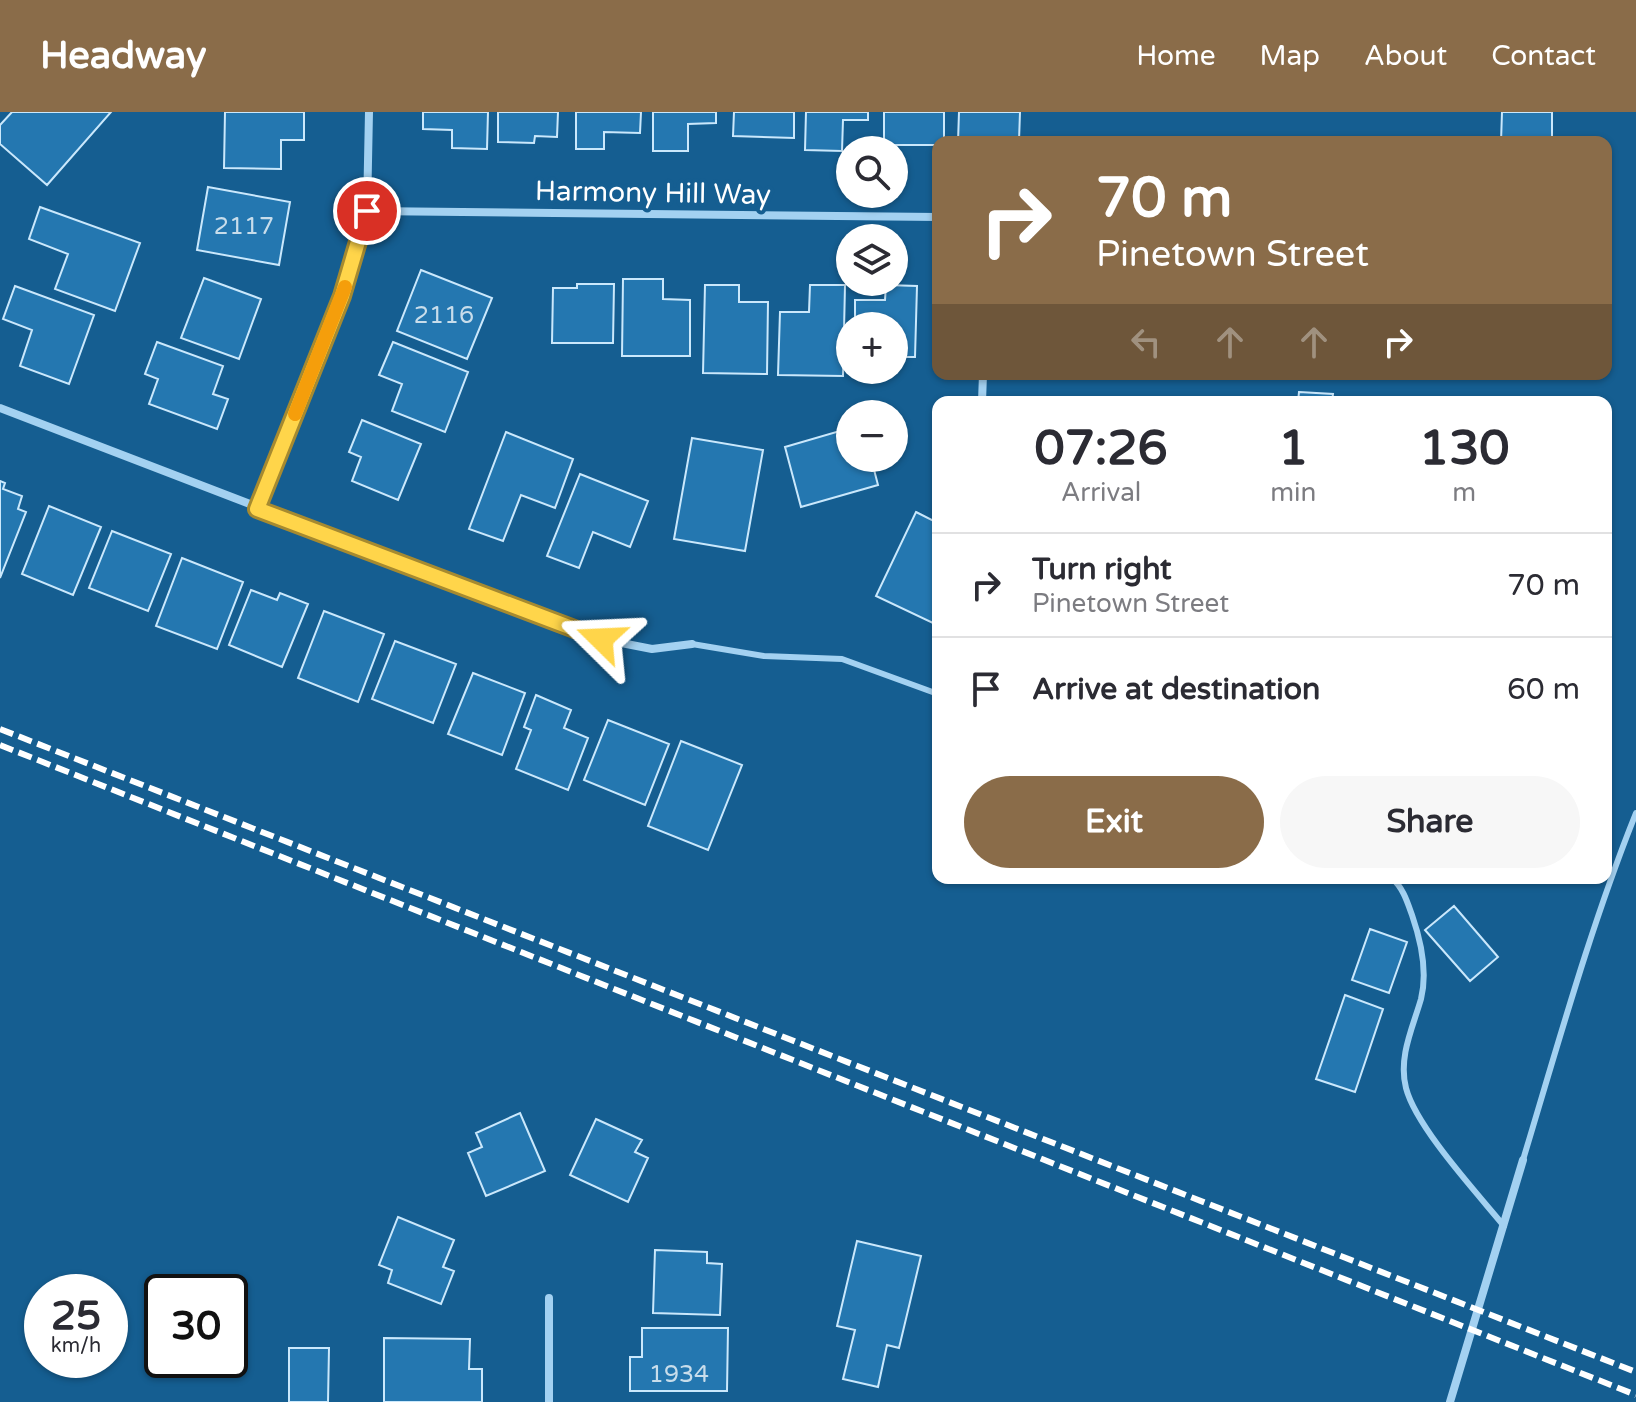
<!DOCTYPE html>
<html lang="en">
<head>
<meta charset="utf-8">
<style>
  :root { --surface:#fff; --page:#f7f7f7; --text:#2b2b33; --muted:#7c7c81; --line:#e1e1e2; --accent:#8a6c49 }
  body { margin:0; font-family:"Varela Round",sans-serif; background:var(--page); color:var(--text); height:100vh; display:flex; flex-direction:column; font-size:30px; white-space:nowrap }
  * { box-sizing:border-box; margin:0 }
  p { font-size:26px; color:var(--muted) }
  .icon { flex:none; width:44px; height:44px; fill:none; stroke:currentColor; stroke-width:2; stroke-linecap:round; stroke-linejoin:round }
  .map { position:relative; flex:1; overflow:hidden }
  .panel { position:absolute; left:932px; top:284px; width:680px; height:488px; display:flex; flex-direction:column; background:var(--surface); border-radius:16px; box-shadow:0 2px 6px #0004 }
  .panel>* { flex:none }
  .top-card { position:absolute; left:932px; top:24px; width:680px; height:244px; border-radius:16px; box-shadow:0 2px 6px #0004; background:#8a6c49; color:#fff; overflow:hidden }
  .tools { position:absolute; left:836px; top:24px; display:grid; gap:16px }
  .tools a { display:grid; place-items:center; width:72px; height:72px; border-radius:50%; background:var(--surface); box-shadow:0 2px 6px #0004; font-size:40px }
  .speed { position:absolute; left:24px; top:1162px; display:flex; gap:16px; font-size:40px; font-weight:700; text-align:center }
  .speed>* { display:grid; place-content:center; width:104px; height:104px; border-radius:50%; background:var(--surface); box-shadow:0 2px 6px #0004; line-height:1 }
  .speed small { font-size:20px; font-weight:400 }
  .speed .limit { border:4px solid #111; border-radius:12px; background:#fff; color:#111 }
  .pin { position:absolute; display:grid; place-items:center; width:68px; height:68px; color:#fff; margin:-34px; border:4px solid #fff; border-radius:50%; box-shadow:0 2px 8px #0007 }
  .me { position:absolute; width:88px; margin:-44px; rotate:291deg; stroke-linejoin:round; filter:drop-shadow(0 0 6px #0008) }
  .turn { display:flex; align-items:center; gap:28px; height:168px; padding:0 32px; font-size:36px }
  .turn .icon { width:104px; height:104px; stroke-width:2.5 }
  .turn b { display:block; font-size:56px; line-height:68px }
  .lanes { display:flex; align-items:center; height:76px; padding:0 32px; background:#0003; justify-content:center; gap:40px; direction:ltr }
  .lanes .off { opacity:.35 }
  .eta { display:flex; justify-content:space-evenly; align-items:center; height:136px; text-align:center }
  .eta b { font-size:48px; font-weight:800; line-height:56px }
  .cta { display:flex; gap:16px; margin-top:auto; padding:16px 32px }
  .cta a { flex:1; height:92px; border-radius:48px; background:var(--accent); color:#fff; font-size:32px; font-weight:800; line-height:92px; text-align:center }
  .cta a+a { background:var(--page); color:var(--text) }
  ul { padding:0; list-style:none }
  li { display:flex; align-items:center; gap:24px; height:104px; padding:0 32px; border-top:2px solid var(--line) }
  li div { flex:1 }
  li b { display:block; font-size:30px }
  li em { font-style:normal }
  header { display:flex; align-items:center; gap:48px; box-sizing:border-box; height:112px; padding:0 40px; background:var(--accent); color:#fff }
  header strong { font-size:38px }
  nav { display:flex; gap:44px; margin-inline-start:auto; font-size:28px }
  .map>svg:first-child { display:block }
  .building { fill:#2477b0; stroke:#cae8fc; stroke-width:2 }
  .lines { fill:none; stroke-linecap:round; stroke-linejoin:round }
  .lane { stroke:#a3d1f1; stroke-width:6 }
  .street { stroke:#a3d1f1; stroke-width:8 }
  .rail { stroke:#fff; stroke-width:6; stroke-dasharray:14 6; stroke-linecap:butt }
  .route-casing { stroke:#a68a30; stroke-width:20 }
  .route { stroke:#ffd54a; stroke-width:14 }
  .slow { stroke:#f59e0b; stroke-width:14 }
  .labels { text-anchor:middle; stroke-width:8; stroke-linejoin:round; paint-order:stroke }
  .number-label { font-size:24px; fill:#c8ddeb }
  .street-label { font-size:28px; fill:#fff; stroke:#155e91 }
</style>
</head>
<body>
<header>
<strong>Headway</strong>
<nav><a>Home</a><a>Map</a><a>About</a><a>Contact</a></nav>
</header>
<div class="map">
<svg width="1636" height="1290" viewBox="0 0 1636 1290">
  <rect width="100%" height="100%" fill="#155e91"/>
  <path class="building" d="M12,0H111L47,73L0,32V13Z
    M225,0H304V28H281V57L224,56Z
    M423,0H488L487,37L452,36V18L423,17Z
    M498,0H558L557,25L535,24L534,31L498,30Z
    M576,0H641L640,21L604,20V37H576Z
    M653,0H716V11L688,12V39H653Z
    M734,0H794V26L733,24Z
    M806,0H868V8H843L842,39L805,38Z
    M884,0H944V30H938V33H884Z
    M959,0H1020L1019,29L958,30Z
    M1502,0H1552V30H1501Z
    M208,75L290,90L279,153L197,138Z
    M40,95L140,131L115,199L55,177L68,142L29,127Z
    M421,158L492,186L467,247L397,219Z
    M204,166L261,187L239,247L181,226Z
    M623,167H663V187L690,188V244H622Z
    M577,172H614L613,231H552L553,176H577Z
    M705,173H739V190H768L767,262L703,261Z
    M810,173H845L843,264L778,263L780,200H809Z
    M886,173L917,174L915,245H894V214H855V188H885Z
    M15,174L94,203L69,272L20,254L32,218L3,207Z
    M157,230L223,254L213,282L228,287L217,317L149,292L158,267L145,262Z
    M393,230L468,260L445,320L392,299L402,272L379,263Z
    M1299,280L1333,282L1332,290H1298Z
    M362,308L421,332L398,388L352,369L361,345L349,340Z
    M850,316V346H871L878,373L801,395L785,335Z
    M506,320L573,347L555,396L521,383L503,429L469,417Z
    M692,326L763,338L745,439L674,427Z
    M580,362L648,389L630,435L593,420L579,456L547,444Z
    M0,369L5,371L3,377L22,384L18,397L26,400L0,466Z
    M49,394L101,415L73,483L22,462Z
    M916,400L938,411V507L935,512L876,484Z
    M112,419L171,442L148,499L89,476Z
    M182,446L243,470L217,537L156,514Z
    M251,478L277,488L280,481L308,492L282,555L229,533Z
    M324,499L384,522L358,590L298,566Z
    M395,529L456,552L433,611L372,587Z
    M473,561L525,581L502,643L448,622Z
    M536,583L571,598L564,616L588,626L568,678L516,657L531,618L524,615Z
    M608,608L669,632L645,693L584,668Z
    M681,629L742,653L708,738L648,714Z
    M1454,794L1498,845L1470,869L1425,818Z
    M1370,817L1407,830L1389,881L1352,868Z
    M1345,883L1383,897L1355,980L1316,967Z
    M520,1001L545,1059L486,1084L468,1041L482,1035L476,1021Z
    M596,1007L642,1028L635,1040L648,1046L628,1090L570,1063Z
    M398,1105L454,1128L443,1155L454,1159L441,1192L388,1171L392,1158L379,1153Z
    M857,1129L921,1144L899,1236L887,1233L878,1275L843,1267L855,1218L837,1214Z
    M655,1138L707,1140V1151L722,1152L720,1203L653,1201Z
    M642,1216H728L727,1279H630V1245H642Z
    M384,1226L470,1227L469,1257H482V1290H384Z
    M289,1236H329L328,1290H289Z"/>
  <g class="lines">
    <path class="lane" d="M692,532L764,544L842,547L938,582
      M1392,766C1403,776 1407,789 1412,803C1421,829 1428,859 1421,887C1413,915 1398,945 1406,976C1416,1015 1477,1081 1504,1114
      M1523,1048C1558,932 1591,813 1636,701"/>
    <path class="street" d="M367,99L938,105
      M982,290L983,262
      M0,296L601,527L652,537L692,532
      M257,397L342,184L367,99L369,0
      M549,1290V1186
      M1450,1290L1523,1048"/>
    <path class="rail" d="M0,617L1636,1260
      M0,633L1636,1283"/>
  </g>
  <g class="lines">
    <g class="route-casing">
      <path id="route" d="M367,99L342,184L257,397L601,527"/>
    </g>
    <use href="#route" class="route"/>
    <path class="slow" d="M295,302L345,175"/>
  </g>
  <g class="labels">
    <g class="number-label">
      <text x="244" y="122">2117</text>
      <text x="444" y="211">2116</text>
      <text x="679" y="1270">1934</text>
    </g>
    <g class="street-label">
      <text transform="translate(653 80) rotate(1)" y="10">Harmony Hill Way</text>
    </g>
  </g>
</svg>
<div class="tools">
<a><svg class="icon" aria-label="search" viewBox="0 0 24 24"><circle cx="10" cy="10" r="6"/><path d="M15 15l6 6"/></svg></a>
<a><svg class="icon" aria-label="layers" viewBox="0 0 24 24"><path d="M12 4l9 5-9 5-9-5zM3 14l9 5 9-5"/></svg></a>
<a>+</a>
<a>−</a>
</div>
<div class="speed"><div>25<small>km/h</small></div><div class="limit">30</div></div>
<div class="pin" style="left:367px;top:99px;background:#d93025"><svg class="icon" aria-label="arrive" viewBox="0 0 24 24"><path d="M6 21V4h12l-3 4 3 4H6"/></svg></div>
<svg class="me" style="left:601px;top:527px" viewBox="-20 -20 40 40"><path d="M0-17L14 15 0 8-14 15z" fill="#ffd54a" stroke="#fff" stroke-width="4"/></svg>
<div class="top-card">
<div class="turn"><svg class="icon" aria-label="right" viewBox="0 0 24 24"><path d="M7 20v-9h11M14 6l5 5-5 5"/></svg><div><b>70 m</b>Pinetown Street</div></div>
<div class="lanes"><svg class="icon off" aria-label="left" viewBox="0 0 24 24"><path d="M17 20v-9H6M10 6l-5 5 5 5"/></svg><svg class="icon off" aria-label="ahead" viewBox="0 0 24 24"><path d="M12 20V5M6 11l6-6 6 6"/></svg><svg class="icon off" aria-label="ahead" viewBox="0 0 24 24"><path d="M12 20V5M6 11l6-6 6 6"/></svg><svg class="icon" aria-label="right" viewBox="0 0 24 24"><path d="M7 20v-9h11M14 6l5 5-5 5"/></svg></div>
</div>
<section class="panel">
<div class="eta">
<div><b>07:26</b><p>Arrival</p></div>
<div><b>1</b><p>min</p></div>
<div><b>130</b><p>m</p></div>
</div>
<ul>
<li><svg class="icon" aria-label="right" viewBox="0 0 24 24"><path d="M7 20v-9h11M14 6l5 5-5 5"/></svg><div><b>Turn right</b><p>Pinetown Street</p></div><em>70 m</em></li>
<li><svg class="icon" aria-label="arrive" viewBox="0 0 24 24"><path d="M6 21V4h12l-3 4 3 4H6"/></svg><div><b>Arrive at destination</b></div><em>60 m</em></li>
</ul>
<div class="cta"><a>Exit</a><a>Share</a></div>
</section>
</div>
</body>
</html>
